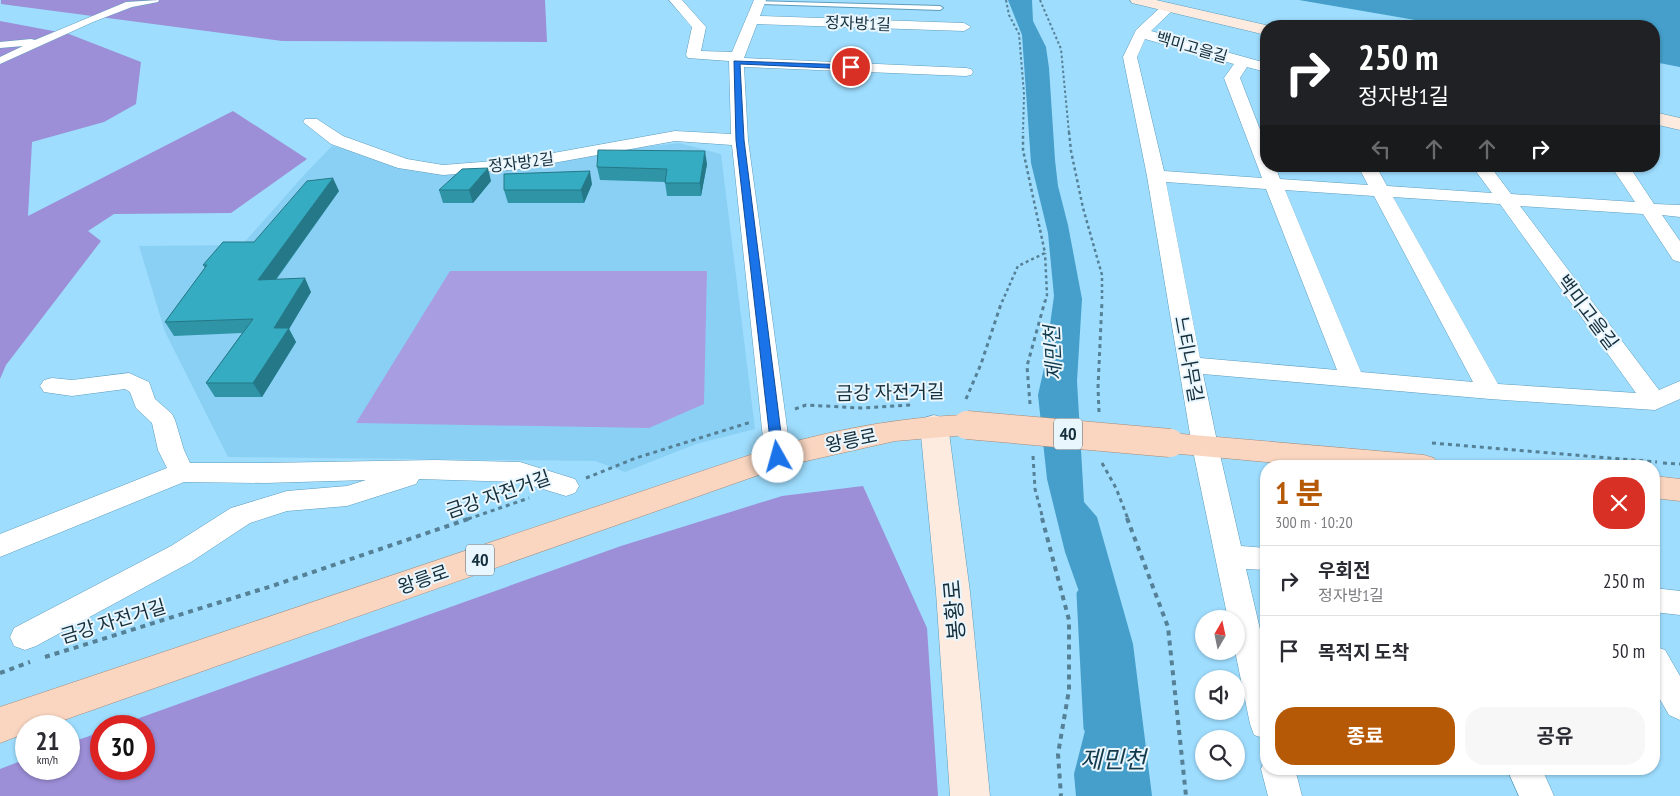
<!DOCTYPE html>
<html lang="ko">
<head>
<meta charset="utf-8">
<style>
  :root { --surface:#fff; --page:#f7f7f7; --text:#2b2b33; --muted:#7c7c81; --line:#e1e1e2; --accent:#b65906 }
  body { margin:0; font-family:"PT Sans Narrow","Noto Sans KR",sans-serif; background:var(--page); color:var(--text); height:100vh; display:flex; flex-direction:column; font-size:19px; white-space:nowrap }
  * { box-sizing:border-box; margin:0 }
  p { font-size:16px; color:var(--muted) }
  .icon { flex:none; width:28px; height:28px; fill:none; stroke:currentColor; stroke-width:2; stroke-linecap:round; stroke-linejoin:round }
  .map { position:relative; flex:1; overflow:hidden }
  .sheet { position:absolute; left:1260px; top:460px; width:400px; height:315px; display:flex; flex-direction:column; background:var(--surface); border-radius:20px; box-shadow:0 1px 4px #0004 }
  .sheet>* { flex:none }
  .hud { position:absolute; left:1260px; top:20px; width:400px; height:152px; border-radius:20px; box-shadow:0 1px 4px #0004; background:#202124; color:#fff; overflow:hidden }
  .needle { width:32px; rotate:9deg }
  .tools { position:absolute; left:1195px; top:610px; display:grid; gap:10px }
  .tools a { display:grid; place-items:center; width:50px; height:50px; border-radius:50%; background:var(--surface); box-shadow:0 1px 4px #0004; font-size:25px }
  .speed { position:absolute; left:15px; top:715px; display:flex; gap:10px; font-size:25px; font-weight:700; text-align:center }
  .speed>* { display:grid; place-content:center; width:65px; height:65px; border-radius:50%; background:var(--surface); box-shadow:0 1px 4px #0004; line-height:1 }
  .speed small { font-size:12px; font-weight:400 }
  .speed .limit { border:8px solid #d22; background:#fff; color:#111 }
  .pin { position:absolute; display:grid; place-items:center; width:42px; height:42px; color:#fff; margin:-21px; border:2px solid #fff; border-radius:50%; box-shadow:0 1px 5px #0007 }
  .me { position:absolute; width:55px; margin:-28px; rotate:353deg; stroke-linejoin:round; filter:drop-shadow(0 0 4px #0008) }
  .turn { display:flex; align-items:center; gap:18px; height:105px; padding:0 15px; font-size:22px }
  .turn .icon { width:65px; height:65px; stroke-width:2.5 }
  .turn b { display:block; font-size:35px; line-height:42px }
  .lanes { display:flex; align-items:center; height:48px; padding:0 15px; background:#0003; justify-content:center; gap:25px; direction:ltr }
  .lanes .off { opacity:.35 }
  .round { display:grid; place-items:center; flex:none; width:52px; height:52px; border-radius:20px; background:var(--page) }
  .overview { display:flex; align-items:center; justify-content:space-between; height:85px; padding:0 15px }
  h1 { font-size:30px; font-weight:700; line-height:38px; color:var(--accent) }
  .cta { display:flex; gap:10px; margin-top:auto; padding:10px 15px }
  .cta a { flex:1; height:58px; border-radius:20px; background:var(--accent); color:#fff; font-size:20px; font-weight:700; line-height:58px; text-align:center }
  .cta a+a { background:var(--page); color:var(--text) }
  ul { padding:0; list-style:none }
  li { display:flex; align-items:center; gap:15px; height:70px; padding:0 15px; border-top:1px solid var(--line) }
  li div { flex:1 }
  li b { display:block; font-size:19px }
  li em { font-style:normal }
  .map>svg:first-child { display:block }
  .built { fill:#8ad0f4 }
  .green { fill:#a99de1 }
  .forest { fill:#9c8ed7 }
  .water { fill:#459fca }
  .lines { fill:none; stroke-linecap:round; stroke-linejoin:round }
  .stream { stroke:#459fca; stroke-width:9 }
  .service-casing { stroke:#5e9cbb; stroke-width:2 }
  .pedestrian-casing { stroke:#5e9cbb; stroke-width:1 }
  .minor-casing { stroke:#5e9cbb; stroke-width:1 }
  .secondary-casing { stroke:#5e9cbb; stroke-width:1 }
  .primary-casing { stroke:#a88a77; stroke-width:1 }
  .path-far3 { stroke:#558096; stroke-width:2; stroke-dasharray:2.5 2.5; stroke-linecap:butt }
  .path-far2 { stroke:#558096; stroke-width:2.5; stroke-dasharray:3 3; stroke-linecap:butt }
  .path-far1 { stroke:#558096; stroke-width:3; stroke-dasharray:4 4; stroke-linecap:butt }
  .path { stroke:#558096; stroke-width:4; stroke-dasharray:5 5; stroke-linecap:butt }
  .service { fill:#fff; fill-rule:evenodd }
  .pedestrian { fill:#fff; fill-rule:evenodd }
  .minor { fill:#fff; fill-rule:evenodd }
  .secondary { fill:#fdebe0; fill-rule:evenodd }
  .primary { fill:#fad6c1; fill-rule:evenodd }
  .primary-bridge-casing { stroke:#a88a77; stroke-width:29; stroke-linecap:butt }
  .primary-bridge { stroke:#fad6c1; stroke-width:28 }
  .wall { fill:#2e94a6 }
  .shaded-wall { fill:#257887 }
  .building { fill:#35acc1; stroke:#257887 }
  .route { fill:#1a73e8; stroke:#114b97 }
  .labels { text-anchor:middle; stroke-width:4; stroke-linejoin:round; paint-order:stroke }
  .far-street-label { font-size:16px; fill:#142e3b; stroke:#eaf6fd }
  .shield { fill:#eaf6fd; stroke:#546a75; stroke-width:1 }
  .shield-label { font-size:18px; font-weight:bold; fill:#142e3b }
  .street-label { font-size:19px; fill:#142e3b; stroke:#eaf6fd }
  .water-label { font-size:20px; font-style:italic; fill:#123a4d; stroke:#eaf6fd }
  .near-street-label { font-size:22px; fill:#142e3b; stroke:#eaf6fd }
  .near-water-label { font-size:24px; font-style:italic; fill:#123a4d; stroke:#eaf6fd }
</style>
</head>
<body>
<div class="map">
<svg width="1680" height="796" viewBox="0 0 1680 796">
  <rect width="100%" height="100%" fill="#9eddfe"/>
  <path class="built" d="M679,143L721,154L755,429L696,444L625,472L595,461L228,457L165,332L139,246L242,245L304,175L332,146L422,167L470,168Z"/>
  <path class="green" d="M450,271H707L704,404L649,428L356,423Z"/>
  <path class="forest" d="M1,0H545L547,42L282,41L1,4Z
    M0,21L69,34L141,62L136,104L104,122L32,142L28,216L233,111L307,159L231,213L114,214L88,231L101,241L6,365L0,379Z
    M863,486L927,628L938,796H0V769L26,759V769H69V743L101,732V769H144V726H117L621,546L782,496Z"/>
  <path class="water" d="M1008,0H1032L1033,21L1046,47L1049,68L1055,160L1058,186L1068,225L1082,299L1077,381L1084,502L1097,517L1133,644L1152,796H1076L1074,774L1088,719L1082,600L1065,552L1047,479L1038,395L1044,368L1054,296L1048,233L1031,163L1022,35Z
    M1299,0H1680V67L1654,62V26H1450Z"/>
  <g class="lines">
    <path class="stream" d="M1081,594L1088,728"/>
    <g class="service-casing">
      <path id="service" d="M757,1L940,6L943,8L940,10L759,4L756,2Z"/>
    </g>
    <g class="pedestrian-casing">
      <path id="pedestrian" d="M159,0L158,2L132,7L93,22L0,64V57L23,46L0,48V42L31,39L35,40L126,2Z"/>
    </g>
    <g class="minor-casing">
      <path id="minor" d="M669,0H682L706,27L701,51L732,52L754,0H766L760,16L964,23L971,27L964,31L757,24L744,58L966,68L971,69L973,72L971,75L966,76L744,67L748,140L791,457L787,464L778,466L769,464L765,457L732,145L675,141L520,169L443,175L398,168L331,144L303,122L305,119H317L343,136L407,159L443,165L520,159L675,131L731,134L729,61L688,58L686,55L692,27Z
        M1169,3L1176,7L1151,31L1266,63V72L1247,67L1240,78L1266,145V166H1275L1280,179L1368,185L1358,166H1376L1387,186L1492,193L1472,166H1490L1511,194L1635,202L1611,166H1629L1654,204L1680,205V217L1662,215L1680,241V262L1673,260L1643,214L1520,206L1659,390L1680,381V399L1655,410L1490,399L1203,374L1218,446L1241,546L1266,548V570L1246,569L1266,655V739L1254,735L1250,724L1235,651H1236V619H1228L1192,446L1147,176L1123,57L1136,30L1164,4ZM1145,39L1234,64L1224,78L1262,178L1164,171L1137,57ZM1166,182L1266,189L1337,370L1200,358ZM1285,190L1374,196L1473,382L1361,372ZM1393,197L1500,204L1636,393L1498,384Z
        M129,373L149,382L155,399L172,414L175,420L184,450L190,463H265L435,460L520,462L575,479L579,486L575,493L566,496L520,482L419,479L416,484L347,506L287,511L250,523L191,562L36,646L25,650L14,646L10,637L14,628L171,546L231,508L287,491L347,486L366,480L265,483L184,482L0,557V534L167,468L158,450L152,423L136,408L130,392L125,389L72,396L44,392L40,386L44,380L52,378L72,380Z
        M1654,588L1680,591V615L1654,612Z
        M1654,646L1665,650L1680,676V720L1669,715L1654,689Z
        M1266,757V769H1295L1302,796H1268L1261,769Z
        M1507,769H1542L1554,796H1519Z"/>
    </g>
    <g class="secondary-casing">
      <path id="secondary" d="M1130,0H1156L1270,26H1266V35L1132,3Z
        M1654,112L1680,118V130L1654,124Z
        M934,415L944,418L948,425L970,592L990,796H950L936,592L920,425L924,418Z"/>
    </g>
    <g class="primary-casing">
      <path id="primary" d="M967,415L977,418L981,425L977,432L967,435L895,441L784,466L47,726H26V733L0,743V707L768,449C832,430 900,417 967,415Z
        M1170,433L1424,455L1434,458L1439,466H1309L1170,453L1160,450L1156,443L1160,436Z
        M1654,476L1680,479V501L1654,498Z"/>
    </g>
    <path class="path-far3" d="M1006,0L1009,15L1019,34L1024,94L1023,133
      M1040,0L1061,49L1069,133"/>
    <path class="path-far2" d="M1069,132L1071,151L1083,208L1102,275V302
      M1002,302L1018,266L1045,253L1023,150V132
      M1045,302L1047,295L1045,253"/>
    <path class="path-far1" d="M966,399L981,364L1002,301
      M1030,404L1027,366L1045,301
      M795,409L806,405L861,408L911,405
      M1099,412L1098,387L1102,301
      M1432,443L1657,462
      M1033,456L1035,489L1043,519
      M1102,463L1116,488L1128,519
      M1663,463L1680,464
      M586,478L636,458L751,422
      M468,519L529,498"/>
    <path class="path" d="M1042,518L1069,620V690L1058,754L1061,796
      M1127,518L1168,627L1186,796
      M45,657L275,585L471,518
      M0,673L30,662"/>
    <use href="#service" class="service"/>
    <use href="#pedestrian" class="pedestrian"/>
    <use href="#minor" class="minor"/>
    <use href="#secondary" class="secondary"/>
    <use href="#primary" class="primary"/>
    <g class="primary-bridge-casing">
      <path id="primary-bridge" d="M967,425L1170,443"/>
    </g>
    <use href="#primary-bridge" class="primary-bridge"/>
  </g>
  <path class="wall" d="M707,164L701,196H667L665,182L600,180L597,167Z
    M491,181L473,203H443L439,190Z
    M592,184L584,203H508L504,190Z
    M339,191L276,280L311,292L289,329L296,342L262,397H215L206,383L242,333L174,336L165,322L205,268L203,265L254,242Z"/>
  <path class="shaded-wall" d="M705,151L707,164L701,196L700,183Z
    M488,168L491,181L473,203L469,190Z
    M590,171L592,184L584,203L581,190Z
    M333,178L339,191L265,294L258,280Z
    M305,278L311,292L289,329L296,342L262,397L253,383L274,328Z"/>
  <path class="building" d="M598,150L705,151L700,183H665L667,169L597,167Z
    M488,168L469,190H439L462,169Z
    M590,171L581,190H504V174Z
    M333,178L258,280L305,278L274,328H289L253,383H206L253,319L165,322L207,265H203L223,242H254L307,181Z"/>
  <path class="route" d="M734,61L851,65L855,67L851,69L740,64L744,140L784,457L778,462L772,457L736,140Z"/>
  <g class="labels">
    <g class="far-street-label">
      <text transform="translate(858 23) rotate(2)" y="6">정자방1길</text>
      <text transform="translate(1192 47) rotate(16)" y="6">백미고을길</text>
      <text transform="translate(521 162) rotate(-7)" y="6">정자방2길</text>
    </g>
    <g class="shield">
      <rect x="1054" y="418.5" width="28" height="31" rx="4"/>
      <rect x="466" y="544.5" width="28" height="31" rx="4"/>
    </g>
    <g class="shield-label">
      <text x="1068" y="440">40</text>
      <text x="480" y="566">40</text>
    </g>
    <g class="street-label">
      <text transform="translate(1588 312) rotate(53)" y="7">백미고을길</text>
      <text transform="translate(1189 359) rotate(80)" y="7">느티나무길</text>
      <text transform="translate(890 392) rotate(-1)" y="7">금강 자전거길</text>
      <text transform="translate(851 440) rotate(-12)" y="7">왕릉로</text>
      <text transform="translate(498 494) rotate(-19)" y="7">금강 자전거길</text>
      <text transform="translate(423 579) rotate(-19)" y="7">왕릉로</text>
      <text transform="translate(113 621) rotate(-17)" y="7">금강 자전거길</text>
    </g>
    <g class="water-label">
      <text transform="translate(1053 353) rotate(-93)" y="7">제민천</text>
    </g>
    <g class="near-street-label">
      <text transform="translate(954 610) rotate(-95)" y="8">봉황로</text>
    </g>
    <g class="near-water-label">
      <text x="1113" y="768">제민천</text>
    </g>
  </g>
</svg>
<div class="tools">
<a><svg class="needle" viewBox="-14 -14 28 28"><path d="M0-13l5 13h-10z" fill="#e53935"/><path d="M0 13l5-13h-10z" fill="#7c7c81"/></svg></a>
<a><svg class="icon" aria-label="sound" viewBox="0 0 24 24"><path d="M4 9h4l5-4v14l-5-4H4zM17 9q2 3 0 6"/></svg></a>
<a><svg class="icon" aria-label="search" viewBox="0 0 24 24"><circle cx="10" cy="10" r="6"/><path d="M15 15l6 6"/></svg></a>
</div>
<div class="speed"><div>21<small>km/h</small></div><div class="limit">30</div></div>
<div class="pin" style="left:851px;top:67px;background:#d93025"><svg class="icon" aria-label="arrive" viewBox="0 0 24 24"><path d="M6 21V4h12l-3 4 3 4H6"/></svg></div>
<svg class="me" style="left:778px;top:457px" viewBox="-20 -20 40 40"><circle r="19" fill="#fff"/><path d="M0-13L10 11 0 6-10 11z" fill="#1a73e8"/></svg>
<div class="hud">
<div class="turn"><svg class="icon" aria-label="right" viewBox="0 0 24 24"><path d="M7 20v-9h11M14 6l5 5-5 5"/></svg><div><b>250 m</b>정자방1길</div></div>
<div class="lanes"><svg class="icon off" aria-label="left" viewBox="0 0 24 24"><path d="M17 20v-9H6M10 6l-5 5 5 5"/></svg><svg class="icon off" aria-label="ahead" viewBox="0 0 24 24"><path d="M12 20V5M6 11l6-6 6 6"/></svg><svg class="icon off" aria-label="ahead" viewBox="0 0 24 24"><path d="M12 20V5M6 11l6-6 6 6"/></svg><svg class="icon" aria-label="right" viewBox="0 0 24 24"><path d="M7 20v-9h11M14 6l5 5-5 5"/></svg></div>
</div>
<section class="sheet">
<div class="overview"><div><h1>1 분</h1><p>300 m · 10:20</p></div><a class="round" style="background:#d93025;color:#fff"><svg class="icon" aria-label="close" viewBox="0 0 24 24"><path d="M6 6l12 12M18 6L6 18"/></svg></a></div>
<ul>
<li><svg class="icon" aria-label="right" viewBox="0 0 24 24"><path d="M7 20v-9h11M14 6l5 5-5 5"/></svg><div><b>우회전</b><p>정자방1길</p></div><em>250 m</em></li>
<li><svg class="icon" aria-label="arrive" viewBox="0 0 24 24"><path d="M6 21V4h12l-3 4 3 4H6"/></svg><div><b>목적지 도착</b></div><em>50 m</em></li>
</ul>
<div class="cta"><a>종료</a><a>공유</a></div>
</section>
</div>
</body>
</html>
